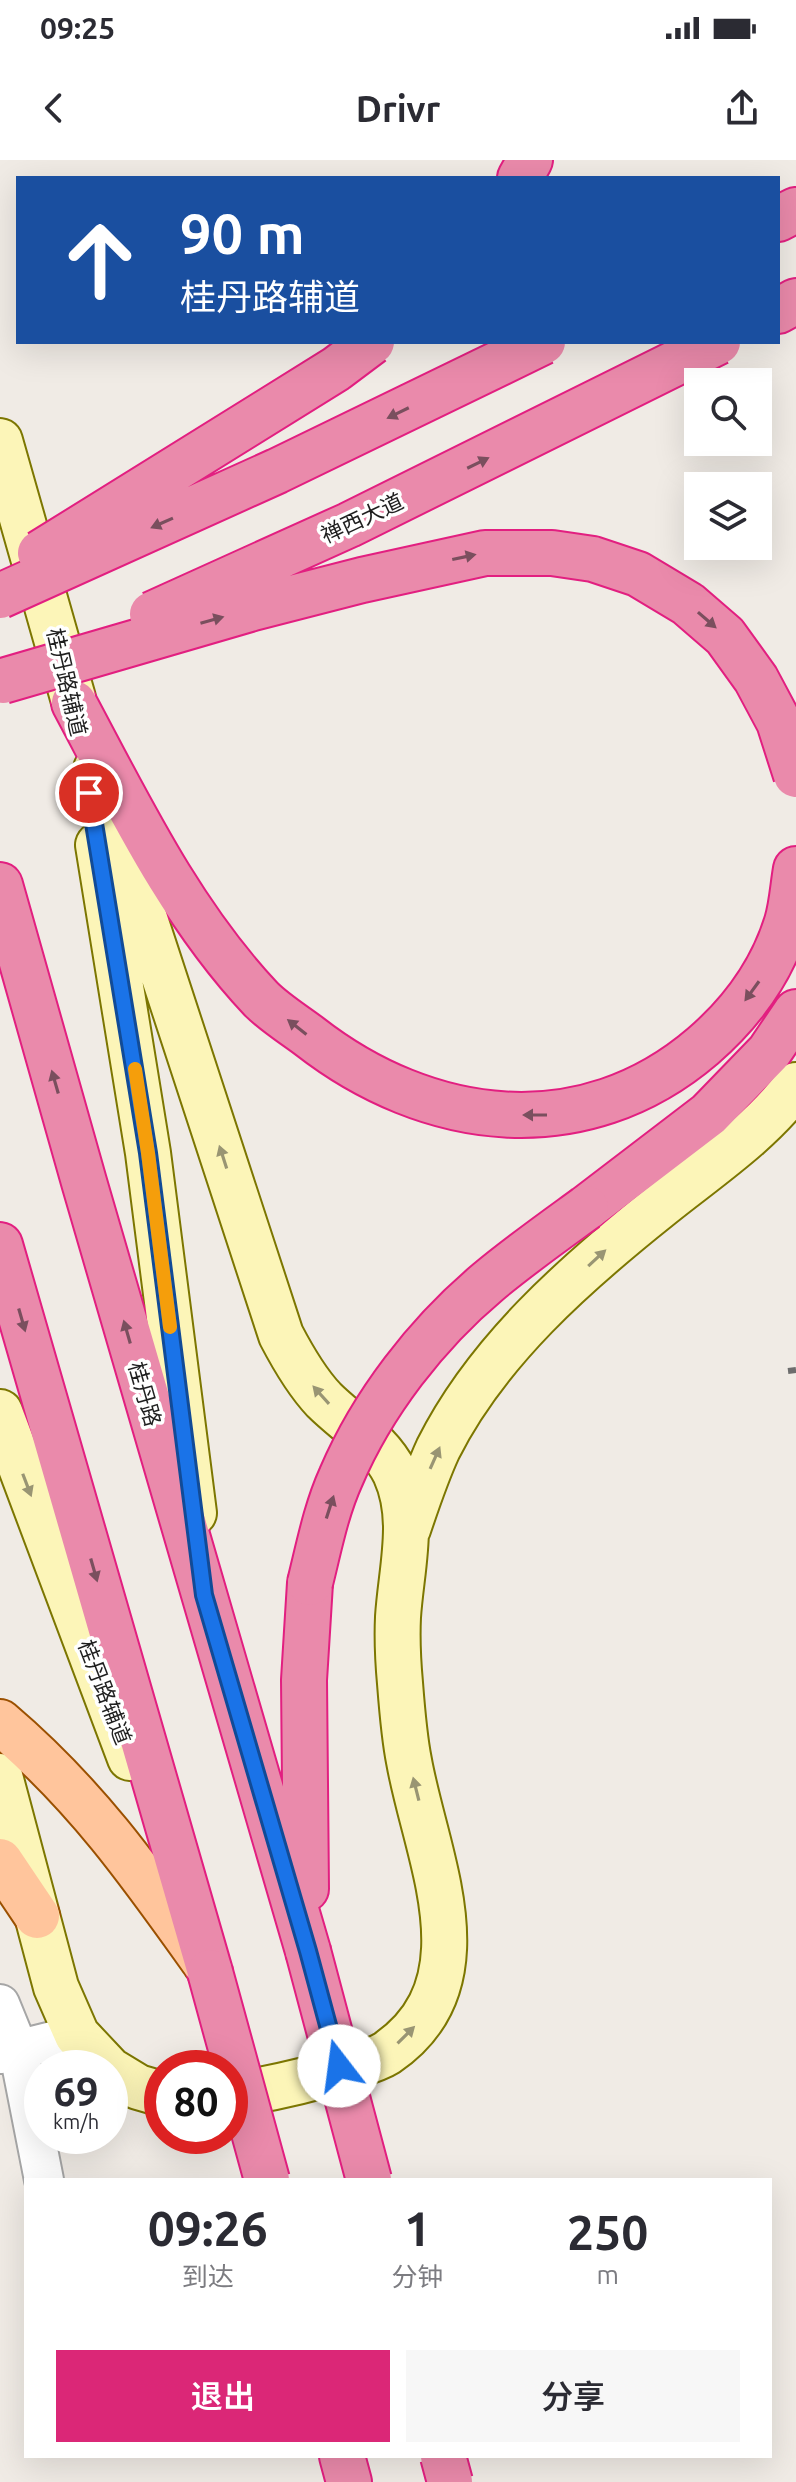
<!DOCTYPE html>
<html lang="zh">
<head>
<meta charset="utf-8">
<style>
  :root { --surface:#fff; --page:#f7f7f7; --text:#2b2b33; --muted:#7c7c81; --accent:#db2777 }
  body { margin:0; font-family:Ubuntu,"Noto Sans SC",sans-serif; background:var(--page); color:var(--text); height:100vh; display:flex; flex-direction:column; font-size:30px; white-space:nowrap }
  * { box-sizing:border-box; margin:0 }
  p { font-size:26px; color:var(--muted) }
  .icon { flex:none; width:44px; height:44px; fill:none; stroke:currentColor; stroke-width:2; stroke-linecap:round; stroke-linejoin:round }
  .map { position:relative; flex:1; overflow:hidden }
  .drawer { position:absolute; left:24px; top:2018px; width:748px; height:280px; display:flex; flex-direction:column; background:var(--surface); border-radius:0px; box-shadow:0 8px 32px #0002 }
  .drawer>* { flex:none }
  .top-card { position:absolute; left:16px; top:16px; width:764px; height:168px; border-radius:0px; box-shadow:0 8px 32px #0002; background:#1a4fa0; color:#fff; overflow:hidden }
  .buttons { position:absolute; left:684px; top:208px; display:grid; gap:16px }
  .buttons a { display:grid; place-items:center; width:88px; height:88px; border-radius:0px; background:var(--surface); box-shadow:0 8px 32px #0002; font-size:40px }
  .speed { position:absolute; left:24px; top:1890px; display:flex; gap:16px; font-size:40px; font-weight:700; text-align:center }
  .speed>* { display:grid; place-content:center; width:104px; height:104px; border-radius:50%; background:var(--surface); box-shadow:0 8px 32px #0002; line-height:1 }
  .speed small { font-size:20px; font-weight:400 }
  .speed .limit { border:12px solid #d22; background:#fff; color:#111 }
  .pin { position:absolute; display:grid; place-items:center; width:68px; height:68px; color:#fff; margin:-34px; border:4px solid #fff; border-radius:50%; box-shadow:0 2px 8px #0007 }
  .me { position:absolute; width:88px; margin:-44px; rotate:345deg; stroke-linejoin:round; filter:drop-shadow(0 0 6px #0008) }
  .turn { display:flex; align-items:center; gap:28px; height:168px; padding:0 32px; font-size:36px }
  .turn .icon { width:104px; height:104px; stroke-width:2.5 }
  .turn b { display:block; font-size:56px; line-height:68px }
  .eta { display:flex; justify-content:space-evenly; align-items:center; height:136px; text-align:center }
  .eta b { font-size:48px; font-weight:600; line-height:56px }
  .cta { display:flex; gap:16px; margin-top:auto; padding:16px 32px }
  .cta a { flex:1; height:92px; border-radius:0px; background:var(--accent); color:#fff; font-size:32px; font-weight:600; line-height:92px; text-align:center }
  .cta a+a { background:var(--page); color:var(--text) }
  .status { display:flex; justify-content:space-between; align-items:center; height:56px; padding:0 40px; background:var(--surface); direction:ltr }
  .status svg { height:22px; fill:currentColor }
  header { display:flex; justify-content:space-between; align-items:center; height:104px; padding:0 32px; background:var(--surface); font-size:36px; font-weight:600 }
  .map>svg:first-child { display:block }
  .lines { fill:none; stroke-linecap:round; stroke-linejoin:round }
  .street-casing { stroke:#a6a6a6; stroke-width:42 }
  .secondary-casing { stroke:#7c7601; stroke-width:48 }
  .primary-casing { stroke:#9b5000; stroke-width:48 }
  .highway-casing { stroke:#e21f80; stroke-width:48 }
  .street { stroke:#fff; stroke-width:38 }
  .secondary { stroke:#fcf5b8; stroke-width:44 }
  .primary { stroke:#ffc59c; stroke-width:44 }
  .highway { stroke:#ea8aab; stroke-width:44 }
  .rail { stroke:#6d6d6d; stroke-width:6; stroke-dasharray:16 16; stroke-linecap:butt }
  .highway-bridge-casing { stroke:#e21f80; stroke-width:48; stroke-linecap:butt }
  .highway-bridge { stroke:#ea8aab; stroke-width:44 }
  .oneway { fill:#7a4f5e }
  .oneway2 { fill:#999573 }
  .route-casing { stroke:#114b97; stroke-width:20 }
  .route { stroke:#1a73e8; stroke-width:14 }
  .slow { stroke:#f59e0b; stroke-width:14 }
  .labels { text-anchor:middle; stroke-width:7; stroke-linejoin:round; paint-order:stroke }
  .street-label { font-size:22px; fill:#1f1f1f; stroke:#fff }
</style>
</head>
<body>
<div class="status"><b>09:25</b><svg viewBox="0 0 49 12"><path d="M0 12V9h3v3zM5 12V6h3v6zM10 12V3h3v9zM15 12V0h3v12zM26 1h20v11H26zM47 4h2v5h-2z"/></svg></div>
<header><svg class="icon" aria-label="back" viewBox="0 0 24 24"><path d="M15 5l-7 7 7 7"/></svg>Drivr<svg class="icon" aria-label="share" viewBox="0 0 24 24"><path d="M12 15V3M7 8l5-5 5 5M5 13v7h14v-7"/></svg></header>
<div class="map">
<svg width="796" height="2322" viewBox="0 0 796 2322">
  <rect width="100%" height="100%" fill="#f0ebe5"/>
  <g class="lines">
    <g class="street-casing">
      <path id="street" d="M0,1844L18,1888L44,2020
        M0,1894L77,1875"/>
    </g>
    <g class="secondary-casing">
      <path id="secondary" d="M0,281L73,538
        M96,609L281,1175C293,1198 306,1221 324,1240C348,1264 380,1282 395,1313C416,1359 401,1409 398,1457C397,1478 398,1501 400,1523C402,1549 404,1576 409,1601C426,1697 490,1822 387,1893C376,1900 360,1904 348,1908C309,1920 271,1929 230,1935
        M98,685L148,993L194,1353
        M0,1252L130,1598
        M408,1369C417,1342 426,1315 438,1289C487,1191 575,1114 659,1047C706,1009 761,973 796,925
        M0,1616L56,1827L77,1875L108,1908
        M110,1910L138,1927L162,1934"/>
    </g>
    <g class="primary-casing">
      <path id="primary" d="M0,1562C86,1635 141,1713 205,1803
        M0,1701L37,1756"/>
    </g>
    <g class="highway-casing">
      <path id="highway" d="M520,18L530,0
        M778,59L796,50
        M778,151L796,141
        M74,543C129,646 180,753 261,839C275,853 293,864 309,876C428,969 583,989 703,886C741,853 772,811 787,762C792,746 793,726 796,709
        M0,725L84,1022L308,1791
        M586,1048L709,954L769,892L796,852
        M0,1085L210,1812
        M306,1729L304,1520L310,1423
        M342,2296L349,2322"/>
    </g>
    <use href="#street" class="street"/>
    <use href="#secondary" class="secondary"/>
    <use href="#primary" class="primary"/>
    <use href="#highway" class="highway"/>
    <path class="rail" d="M788,1211L796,1210"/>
    <g class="highway-bridge-casing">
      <path id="highway-bridge" d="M40,393L336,209L372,182
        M0,436L277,311L543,182
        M152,454L349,365L718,182
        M3,521L253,448L362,420L485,393H552L593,399L638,414L688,444L725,476L756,519L779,562L796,615
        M310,1423C319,1387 326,1350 341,1317C372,1244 427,1173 488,1122C519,1096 553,1072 586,1048
        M308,1791L369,2020
        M210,1812L267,2020
        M443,2296L450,2322"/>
    </g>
    <use href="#highway-bridge" class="highway-bridge"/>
  </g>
  <defs><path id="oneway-solid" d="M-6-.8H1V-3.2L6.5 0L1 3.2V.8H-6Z" transform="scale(2)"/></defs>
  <g class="oneway">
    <use href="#oneway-solid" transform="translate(398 253) rotate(154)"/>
    <use href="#oneway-solid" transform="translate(478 303) rotate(-26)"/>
    <use href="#oneway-solid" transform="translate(162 363) rotate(156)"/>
    <use href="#oneway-solid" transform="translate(464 397) rotate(-12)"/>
    <use href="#oneway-solid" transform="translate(212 460) rotate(-16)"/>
    <use href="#oneway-solid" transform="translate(707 460) rotate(41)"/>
    <use href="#oneway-solid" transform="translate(752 831) rotate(126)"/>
    <use href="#oneway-solid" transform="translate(297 867) rotate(-142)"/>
    <use href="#oneway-solid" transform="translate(55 922) rotate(-106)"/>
    <use href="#oneway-solid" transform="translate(535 955) rotate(-180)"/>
    <use href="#oneway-solid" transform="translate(22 1160) rotate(74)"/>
    <use href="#oneway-solid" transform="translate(127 1172) rotate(-106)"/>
    <use href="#oneway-solid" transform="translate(330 1347) rotate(-72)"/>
    <use href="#oneway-solid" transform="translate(94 1410) rotate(74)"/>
  </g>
  <g class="oneway2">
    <use href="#oneway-solid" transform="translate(223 997) rotate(-108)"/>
    <use href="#oneway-solid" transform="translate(597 1098) rotate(-43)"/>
    <use href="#oneway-solid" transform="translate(321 1235) rotate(-132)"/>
    <use href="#oneway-solid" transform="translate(435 1298) rotate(-66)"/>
    <use href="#oneway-solid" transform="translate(27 1325) rotate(69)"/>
    <use href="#oneway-solid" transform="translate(416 1629) rotate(-104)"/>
    <use href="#oneway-solid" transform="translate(406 1875) rotate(-45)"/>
  </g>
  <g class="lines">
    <g class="route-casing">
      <path id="route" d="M89,633L148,993L204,1435L308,1791L339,1906"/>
    </g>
    <use href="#route" class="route"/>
    <path class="slow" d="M135,909L148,993L170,1167"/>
  </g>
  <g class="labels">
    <g class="street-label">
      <text transform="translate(362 358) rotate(-25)" y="8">禅西大道</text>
      <text transform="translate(67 522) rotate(77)" y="8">桂丹路辅道</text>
      <text transform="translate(145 1234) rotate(74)" y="8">桂丹路</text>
      <text transform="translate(105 1532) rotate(69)" y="8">桂丹路辅道</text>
    </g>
  </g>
</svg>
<div class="buttons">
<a><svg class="icon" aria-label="search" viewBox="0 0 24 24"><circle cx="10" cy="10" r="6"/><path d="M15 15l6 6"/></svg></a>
<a><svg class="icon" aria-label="layers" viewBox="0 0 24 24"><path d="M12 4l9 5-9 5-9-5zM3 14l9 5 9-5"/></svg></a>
</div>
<div class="speed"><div>69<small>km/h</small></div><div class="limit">80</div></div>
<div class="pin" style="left:89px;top:633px;background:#d93025"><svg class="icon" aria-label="arrive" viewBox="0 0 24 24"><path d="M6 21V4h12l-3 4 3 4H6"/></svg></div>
<svg class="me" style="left:339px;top:1906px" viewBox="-20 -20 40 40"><circle r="19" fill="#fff"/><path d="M0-13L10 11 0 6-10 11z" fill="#1a73e8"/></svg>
<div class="top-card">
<div class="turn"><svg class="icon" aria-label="ahead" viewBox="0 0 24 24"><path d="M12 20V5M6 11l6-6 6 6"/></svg><div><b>90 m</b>桂丹路辅道</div></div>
</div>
<section class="drawer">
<div class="eta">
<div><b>09:26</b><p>到达</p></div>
<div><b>1</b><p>分钟</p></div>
<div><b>250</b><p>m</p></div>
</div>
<div class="cta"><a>退出</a><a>分享</a></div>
</section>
</div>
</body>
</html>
